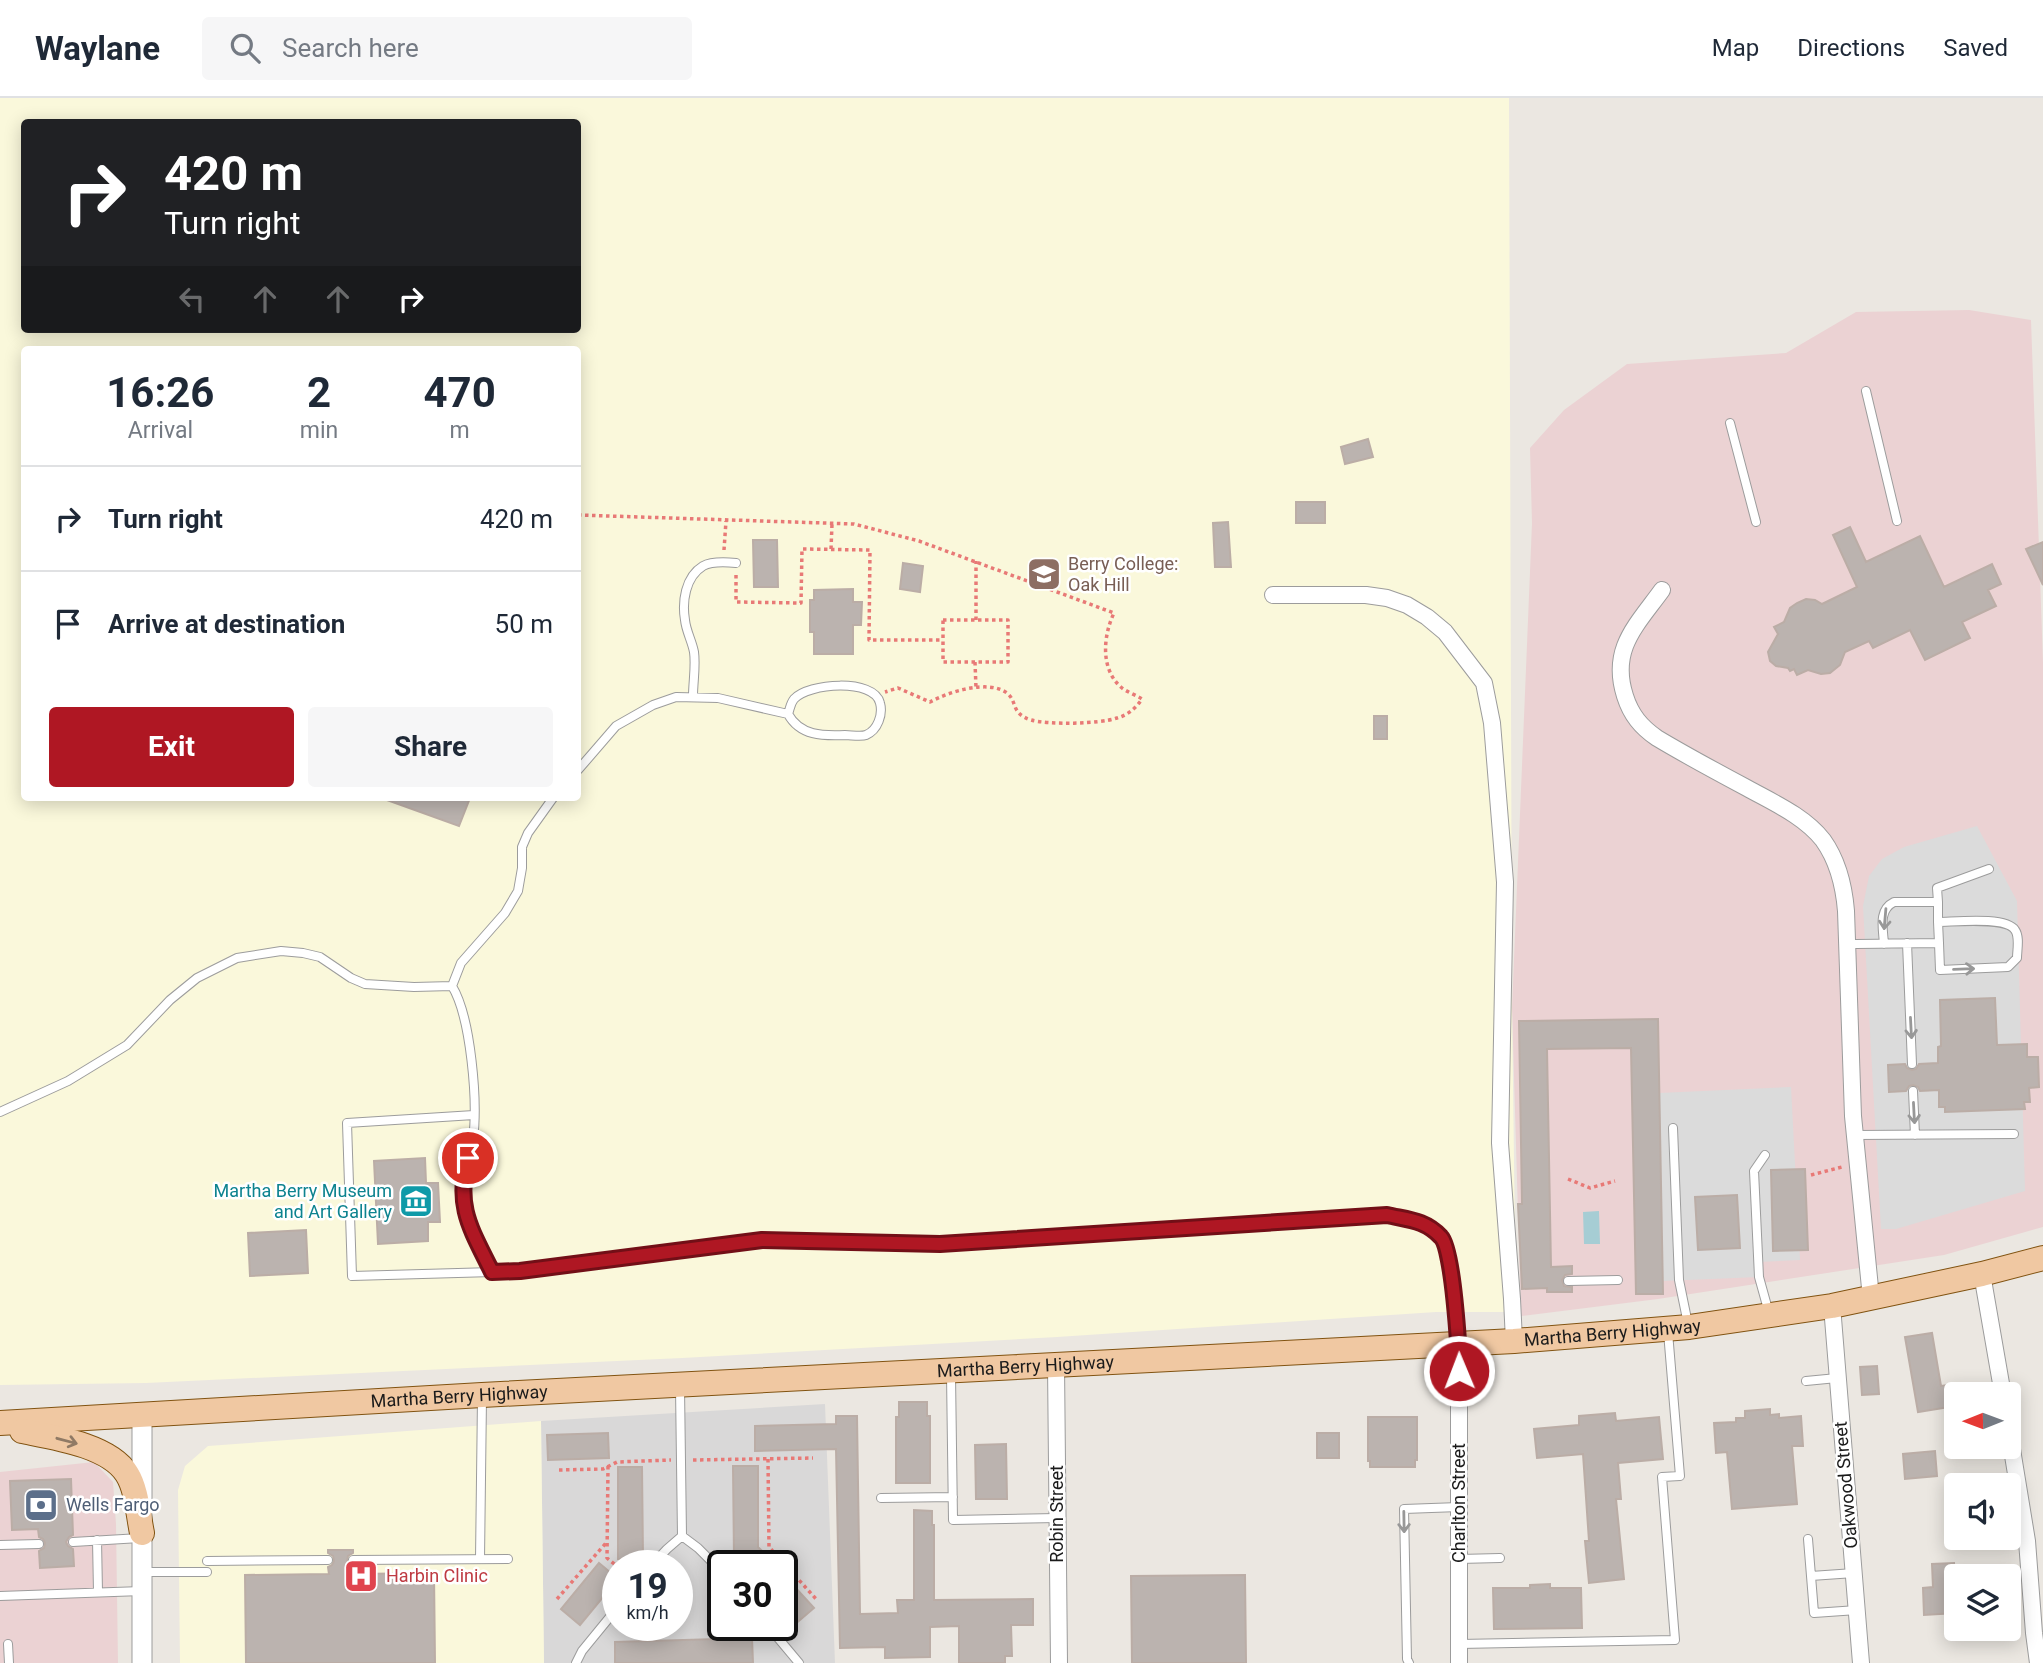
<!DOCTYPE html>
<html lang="en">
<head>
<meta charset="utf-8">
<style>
  :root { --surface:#fff; --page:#f6f6f7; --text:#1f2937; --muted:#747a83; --line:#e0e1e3; --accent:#af1723 }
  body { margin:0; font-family:Roboto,sans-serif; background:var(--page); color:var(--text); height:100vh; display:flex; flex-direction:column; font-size:26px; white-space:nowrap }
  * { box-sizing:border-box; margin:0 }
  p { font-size:23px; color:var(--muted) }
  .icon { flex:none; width:38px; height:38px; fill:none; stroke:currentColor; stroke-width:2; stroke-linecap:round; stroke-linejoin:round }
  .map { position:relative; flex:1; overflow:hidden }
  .panel { position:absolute; left:21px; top:248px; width:560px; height:455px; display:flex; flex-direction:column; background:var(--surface); border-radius:7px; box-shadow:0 4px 18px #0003 }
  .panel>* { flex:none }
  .banner { position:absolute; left:21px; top:21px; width:560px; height:214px; border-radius:7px; box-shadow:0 4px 18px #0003; background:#202124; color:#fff; overflow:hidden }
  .needle { width:46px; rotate:269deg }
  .buttons { position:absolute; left:1944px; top:1284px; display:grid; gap:14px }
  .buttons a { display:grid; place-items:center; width:77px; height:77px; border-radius:7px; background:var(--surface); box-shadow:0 4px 18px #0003; font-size:35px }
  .speed { position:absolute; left:602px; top:1452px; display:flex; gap:14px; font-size:35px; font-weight:700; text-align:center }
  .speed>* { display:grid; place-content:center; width:91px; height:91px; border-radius:50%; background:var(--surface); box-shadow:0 4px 18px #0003; line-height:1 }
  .speed small { font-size:18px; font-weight:400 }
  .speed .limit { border:4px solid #111; border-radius:10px; background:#fff; color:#111 }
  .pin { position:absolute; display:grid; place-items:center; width:60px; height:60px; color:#fff; margin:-30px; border:4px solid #fff; border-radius:50%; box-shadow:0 2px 7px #0007 }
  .me { position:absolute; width:77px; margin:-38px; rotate:359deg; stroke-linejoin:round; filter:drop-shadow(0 0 5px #0008) }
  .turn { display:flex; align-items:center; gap:24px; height:147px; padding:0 28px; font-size:32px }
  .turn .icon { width:91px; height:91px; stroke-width:2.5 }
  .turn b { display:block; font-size:49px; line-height:60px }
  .lanes { display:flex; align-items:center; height:66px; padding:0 28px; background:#0003; justify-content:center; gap:35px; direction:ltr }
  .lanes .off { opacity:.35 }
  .eta { display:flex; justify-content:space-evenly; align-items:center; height:119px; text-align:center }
  .eta b { font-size:42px; font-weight:700; line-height:49px }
  .cta { display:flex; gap:14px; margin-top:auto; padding:14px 28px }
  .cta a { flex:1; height:80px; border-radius:7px; background:var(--accent); color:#fff; font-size:28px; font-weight:700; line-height:80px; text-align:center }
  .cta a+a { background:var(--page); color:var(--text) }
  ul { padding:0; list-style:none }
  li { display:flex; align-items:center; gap:21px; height:105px; padding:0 28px; border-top:2px solid var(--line) }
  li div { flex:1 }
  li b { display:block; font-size:26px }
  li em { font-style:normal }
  header { display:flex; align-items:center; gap:42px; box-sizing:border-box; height:98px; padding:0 35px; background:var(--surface); border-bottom:2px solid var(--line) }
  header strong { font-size:33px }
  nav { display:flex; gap:38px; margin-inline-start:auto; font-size:24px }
  .search { width:490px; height:63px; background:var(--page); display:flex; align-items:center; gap:18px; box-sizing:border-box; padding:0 24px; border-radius:7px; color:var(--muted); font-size:26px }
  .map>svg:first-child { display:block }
  .residential { fill:#d9d8d8; fill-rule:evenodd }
  .commercial { fill:#ebd2d3 }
  .education { fill:#faf8db; fill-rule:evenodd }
  .parking { fill:#dbdbdb }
  .water { fill:#a6cdd4 }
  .building { fill:#bbb3af; stroke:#bbada6; stroke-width:2 }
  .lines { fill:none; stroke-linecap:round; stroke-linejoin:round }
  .service-casing { stroke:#9c9c9c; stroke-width:10 }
  .minor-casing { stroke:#9c9c9c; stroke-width:18 }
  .tertiary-casing { stroke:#9c9c9c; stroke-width:21 }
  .primary-casing { stroke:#815311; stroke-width:26 }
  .path { stroke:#e87976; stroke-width:3.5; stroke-dasharray:3.5 3.5; stroke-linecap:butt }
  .service { stroke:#fff; stroke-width:8 }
  .minor { stroke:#fff; stroke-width:16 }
  .tertiary { stroke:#fff; stroke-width:19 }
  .primary { stroke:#f0c8a2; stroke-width:24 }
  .oneway { stroke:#989898 }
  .oneway2 { stroke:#907a65 }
  .route-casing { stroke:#720f17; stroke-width:18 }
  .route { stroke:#af1723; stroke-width:12 }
  .labels { text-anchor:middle; stroke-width:5; stroke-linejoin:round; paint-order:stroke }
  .education-label { font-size:18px; fill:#785e54; stroke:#fff; text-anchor:start }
  .culture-label { font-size:18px; fill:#0d838f; stroke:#fff; text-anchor:end }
  .street-label { font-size:18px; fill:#1b1b1b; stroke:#fff }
  .service-label { font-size:18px; fill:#4e5e75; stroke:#fff; text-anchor:start }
  .health-label { font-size:18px; fill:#be3a42; stroke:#fff; text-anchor:start }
</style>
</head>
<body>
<header>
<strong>Waylane</strong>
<div class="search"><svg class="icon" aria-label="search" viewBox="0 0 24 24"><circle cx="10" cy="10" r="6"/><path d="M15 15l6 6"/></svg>Search here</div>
<nav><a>Map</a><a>Directions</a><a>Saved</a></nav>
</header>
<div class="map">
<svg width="2043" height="1565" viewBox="0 0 2043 1565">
  <rect width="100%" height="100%" fill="#ebe7e1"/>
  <path class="residential" d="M825,1306L835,1565H544L541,1323ZM618,1468H677V1528H618ZM723,1468H782V1528H723Z"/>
  <path class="commercial" d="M1969,212L2031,222L2043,565V1129L1944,1157L1658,1201L1521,1218L1512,910L1532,425L1530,350L1564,312L1627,266L1786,255L1856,214Z
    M94,1364L113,1384L116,1426L118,1565H0V1374Z"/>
  <path class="education" d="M0,0H1509L1512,910L1516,1214H1436L1057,1239L682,1260L146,1285L0,1287ZM24,24H578V231H24ZM24,252H578V700H24Z
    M541,1323L544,1565H180L178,1392L185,1368L208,1348Z"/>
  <path class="parking" d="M1977,728L2017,803L2025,1093L1896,1131H1881L1863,808L1869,778L1882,761L1904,749Z
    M1791,989L1800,1162L1759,1164V1179L1663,1183L1659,995Z"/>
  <path class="water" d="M1599,1113L1600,1146H1584L1583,1114Z"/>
  <path class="building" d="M1368,341L1373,359L1345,366L1341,349Z
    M1296,404H1325V425H1296Z
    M1228,424L1231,469H1215L1213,425Z
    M1850,429L1866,464L1920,438L1944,489L1992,466L2001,486L1988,492L1996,508L1962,524L1970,540L1925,562L1910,532L1873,550L1869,543L1845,554L1840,567L1830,575L1821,576L1808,572L1797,577L1794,571L1790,573L1788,570L1776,568L1770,563L1768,554L1778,536L1774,529L1784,524L1790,510L1797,505L1806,501L1815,502L1822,506L1857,489L1833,437Z
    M753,442H777L778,489H754Z
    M2043,444V487L2026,451Z
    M903,465L923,468L920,494L900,491Z
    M853,491V504H862L861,527H853V556H814V534H810V502H814V492Z
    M1374,618H1387V641H1374Z
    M387,700H470L459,728L387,702Z
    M1995,900L1997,947L2027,946V959H2038L2039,989L2029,990L2030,1004H2024L2025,1011L1945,1014V1009H1939V992L1920,993L1918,989L1913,987L1909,988L1906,993L1889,994L1888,967L1905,966L1907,970L1912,972L1916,971L1919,966L1938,965V949L1941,948L1940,902Z
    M1658,921L1663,1196H1636L1631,950L1547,951L1551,1169L1572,1168V1176L1565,1177L1562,1182L1564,1188L1572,1189V1194H1547V1190L1522,1191L1518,1106H1522L1519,923Z
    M425,1060L426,1085H438L440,1124H428V1143L378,1146L374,1063Z
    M1805,1071L1808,1152L1773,1153L1771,1072Z
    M1737,1097L1740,1150L1698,1152L1695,1099Z
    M306,1132L308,1175L250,1178L248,1135Z
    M1932,1235L1941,1288L1956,1286V1308L1918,1314L1905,1239Z
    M1877,1268L1879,1296L1862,1297L1860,1269Z
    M899,1304H927V1318H930V1385H896V1319H899Z
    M1770,1311V1317L1779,1316V1320L1801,1318L1803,1348H1792L1797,1406L1732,1411L1727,1354L1716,1355L1714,1325L1736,1324V1320H1745V1313Z
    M1615,1315L1616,1323L1659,1319L1663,1361L1618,1365L1621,1401H1616L1624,1481L1589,1485L1585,1443H1589L1583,1356L1537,1360L1534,1331L1579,1327V1318Z
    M836,1318H857L860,1516L898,1515L897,1502H914V1412L932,1413V1427H934V1502L1033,1501V1527H1011L1012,1558H1005V1565H959V1528L930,1529V1559L885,1560V1549L840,1550L836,1351L755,1353V1328L836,1326Z
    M1368,1319H1417V1362H1415V1369H1370V1363H1368Z
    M608,1335L609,1360L548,1362L547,1337Z
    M1317,1335H1339V1360H1317Z
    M1006,1346L1007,1401H976L975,1347Z
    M1935,1353L1937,1378L1905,1381L1903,1356Z
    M733,1368H758V1449L768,1459L734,1460Z
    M618,1369H642L643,1461H618Z
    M71,1381L73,1437L69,1439L66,1444L68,1448L73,1451L74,1468L40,1470L39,1453L44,1450L45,1445L43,1441L39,1439L38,1431L12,1432L10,1383Z
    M328,1452H353V1455L348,1458L347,1463L349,1467L353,1469V1476L434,1475L435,1565H246L245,1477L329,1476L328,1469L332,1467L334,1463L333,1458L328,1455Z
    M599,1465L618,1481L580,1527L561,1511Z
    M1954,1465L1956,1515L1924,1517L1923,1490L1933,1489L1932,1466Z
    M782,1475L814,1510L794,1527L782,1514Z
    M1245,1477L1246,1565H1132L1131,1478Z
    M1550,1486V1490H1581L1582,1530L1494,1531L1493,1490H1530V1487Z
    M752,1540L753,1565H615V1544Z"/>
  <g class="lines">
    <g class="service-casing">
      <path id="service" d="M1866,293L1897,423
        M1730,325L1756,424
        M693,598C693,584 696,568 694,554C692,543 686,533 685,522C682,504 685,479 703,468C712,463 726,464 736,465
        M578,672L616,628L653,607L676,599L718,600L788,616C800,638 823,638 845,637C851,637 861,639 866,637C878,632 883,616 880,605C874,580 808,585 794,601C790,606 790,611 788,616
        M1938,804L1937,790L1989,771
        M1938,824L1939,845
        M1907,845L1912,966
        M1847,846C1877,846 1908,845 1939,845L1940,872L2008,869L2017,860C2017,852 2020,839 2015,832C2006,818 1954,824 1938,824V804H1894C1878,812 1883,830 1884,846
        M452,888L461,865L505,815L518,793L522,770V749L528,735L553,700
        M1913,993L1915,1037
        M0,1014L68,983L127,947L170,902L197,880L237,860L281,853L303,855L320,859L351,880L365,886L414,889L452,888C471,919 478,1004 473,1041C470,1063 459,1082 463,1105C466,1129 481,1152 493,1174L520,1173L762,1142L940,1146L1387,1117L1424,1125L1444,1141L1451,1175L1459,1242
        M474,1017L347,1025L352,1178L493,1174
        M1673,1030L1679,1182L1688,1226
        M1855,1037L2014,1036
        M1765,1057L1754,1073L1759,1179L1769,1215
        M1568,1183L1618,1182
        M951,1277L953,1422L1057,1420
        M1806,1283L1837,1280
        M680,1290L682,1438
        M881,1400L953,1399
        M682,1438L698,1450L723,1475
        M1808,1441L1814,1515L1857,1512
        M97,1442L98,1494
        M73,1444L140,1440
        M0,1447L39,1446
        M480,1461L482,1300
        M1459,1461L1500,1460
        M353,1462L508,1461
        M207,1463L328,1462
        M651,1468L667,1451L682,1438
        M144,1474H207
        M1811,1478L1854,1475
        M0,1498L142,1493
        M768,1528L799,1565
        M8,1546L9,1565
        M1459,1546L1675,1542L1662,1379L1680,1378L1668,1234
        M576,1565L582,1553L618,1509
        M1409,1565L1407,1561L1404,1411L1459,1409"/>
    </g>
    <g class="minor-casing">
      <path id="minor" d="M1662,492C1636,528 1610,551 1625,598C1631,617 1641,629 1657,640C1687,658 1717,674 1747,690C1774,705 1804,718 1823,742C1838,763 1844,788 1846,813L1853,1018L1871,1200
        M1273,497H1366L1387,500L1407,507L1427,519L1445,534L1484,585L1492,625L1505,784L1500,1045L1512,1201L1514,1243
        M1982,1176L2003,1297
        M1832,1208L1861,1565
        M1056,1267L1059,1565
        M2009,1333L2027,1443L2034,1535L2038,1565
        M1459,1565V1246"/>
    </g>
    <g class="tertiary-casing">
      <path id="tertiary" d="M142,1317V1565"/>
    </g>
    <g class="primary-casing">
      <g id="primary">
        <path id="s1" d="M0,1325L482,1297L1514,1243L1689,1229L1832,1208L1982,1176L2043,1160"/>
        <path d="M22,1333C52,1339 109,1347 127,1376C137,1392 138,1416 142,1435"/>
      </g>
    </g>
    <path class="path" d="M578,417L854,426L919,443L1114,515C1103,538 1100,572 1122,590C1127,594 1136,597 1142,601C1136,610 1128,617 1117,620C1100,626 1049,627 1031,622C1010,615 1018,604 1007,595C988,581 948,594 930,604L898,590L885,594
      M831,451L832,426
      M724,452L726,423
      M736,477V504L801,505L802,451L870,452L869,542H943
      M943,522H1008V564H943Z
      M976,522V463
      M975,564L976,590
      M1811,1077L1842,1069
      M1568,1081L1590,1090L1615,1083
      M768,1361L769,1449L817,1502
      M693,1362L813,1360
      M608,1368L607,1460L618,1469
      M559,1372L603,1371L617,1364L671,1362
      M557,1501L606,1445"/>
    <use href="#service" class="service"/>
    <use href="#minor" class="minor"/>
    <use href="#tertiary" class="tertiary"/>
    <use href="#primary" class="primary"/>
  </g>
  <defs><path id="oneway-shaft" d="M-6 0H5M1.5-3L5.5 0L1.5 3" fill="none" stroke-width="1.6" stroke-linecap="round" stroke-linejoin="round" transform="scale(1.75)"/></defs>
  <g class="oneway">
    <use href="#oneway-shaft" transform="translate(1885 821) rotate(95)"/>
    <use href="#oneway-shaft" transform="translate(1964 871) rotate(-2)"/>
    <use href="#oneway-shaft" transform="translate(1911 930) rotate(87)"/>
    <use href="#oneway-shaft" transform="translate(1914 1015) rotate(87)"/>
    <use href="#oneway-shaft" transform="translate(1404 1424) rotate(89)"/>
  </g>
  <use class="oneway2" href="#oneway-shaft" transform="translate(67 1343) rotate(15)"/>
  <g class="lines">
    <g class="route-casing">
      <path id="route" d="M468,1060C455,1109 471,1131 492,1174L520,1173L762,1142L940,1146L1387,1117C1409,1122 1425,1122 1441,1139C1453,1151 1459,1251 1459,1273"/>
    </g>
    <use href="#route" class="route"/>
  </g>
  <defs>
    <g id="university-square" transform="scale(1.75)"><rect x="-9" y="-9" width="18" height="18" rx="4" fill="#8d6e63" stroke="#fff"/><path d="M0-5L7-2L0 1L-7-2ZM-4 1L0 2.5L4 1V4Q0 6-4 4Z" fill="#fff"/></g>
    <g id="museum-square" transform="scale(1.75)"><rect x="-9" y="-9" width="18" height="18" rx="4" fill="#0f9aa8" stroke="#fff"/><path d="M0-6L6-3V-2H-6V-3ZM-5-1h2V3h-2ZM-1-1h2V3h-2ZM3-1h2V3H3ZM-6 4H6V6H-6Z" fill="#fff"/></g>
    <g id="bank-square" transform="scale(1.75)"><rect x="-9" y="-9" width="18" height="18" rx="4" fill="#5c6f8a" stroke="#fff"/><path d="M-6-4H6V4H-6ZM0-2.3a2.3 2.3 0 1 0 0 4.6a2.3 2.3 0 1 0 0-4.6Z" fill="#fff"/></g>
    <g id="hospital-square" transform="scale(1.75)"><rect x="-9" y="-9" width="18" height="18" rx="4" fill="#e0444e" stroke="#fff"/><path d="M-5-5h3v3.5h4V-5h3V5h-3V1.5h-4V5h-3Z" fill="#fff"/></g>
  </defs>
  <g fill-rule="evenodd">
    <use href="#university-square" x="1044" y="476"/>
    <use href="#museum-square" x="416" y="1103"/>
    <use href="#bank-square" x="41" y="1407"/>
    <use href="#hospital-square" x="361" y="1478"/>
  </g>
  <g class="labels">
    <g class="education-label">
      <text x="1068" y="472">Berry College:<tspan x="1068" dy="21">Oak Hill</tspan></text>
    </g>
    <g class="culture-label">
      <text x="392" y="1099">Martha Berry Museum<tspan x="392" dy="21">and Art Gallery</tspan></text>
    </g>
    <g class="street-label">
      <text dy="6" stroke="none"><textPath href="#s1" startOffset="1615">Martha Berry Highway</textPath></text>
      <text dy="6" stroke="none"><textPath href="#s1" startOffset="1027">Martha Berry Highway</textPath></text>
      <text dy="6" stroke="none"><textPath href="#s1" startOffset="460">Martha Berry Highway</textPath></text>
      <text transform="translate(1846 1387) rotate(-95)" y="6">Oakwood Street</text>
      <text transform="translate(1459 1405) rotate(-90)" y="6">Charlton Street</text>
      <text transform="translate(1057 1416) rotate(-90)" y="6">Robin Street</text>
    </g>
    <g class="service-label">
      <text x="66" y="1413">Wells Fargo</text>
    </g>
    <g class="health-label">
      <text x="386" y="1484">Harbin Clinic</text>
    </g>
  </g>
</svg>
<div class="buttons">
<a><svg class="needle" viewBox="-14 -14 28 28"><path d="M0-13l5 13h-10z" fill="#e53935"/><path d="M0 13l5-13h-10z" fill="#747a83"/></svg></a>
<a><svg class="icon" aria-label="sound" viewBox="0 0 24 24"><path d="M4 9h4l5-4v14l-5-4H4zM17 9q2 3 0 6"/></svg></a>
<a><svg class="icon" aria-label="layers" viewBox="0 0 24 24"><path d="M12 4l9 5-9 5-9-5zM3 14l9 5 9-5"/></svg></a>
</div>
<div class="speed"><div>19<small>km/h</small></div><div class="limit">30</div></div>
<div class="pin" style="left:468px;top:1060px;background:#d93025"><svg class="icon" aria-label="arrive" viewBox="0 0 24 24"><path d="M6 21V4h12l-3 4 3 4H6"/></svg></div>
<svg class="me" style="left:1459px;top:1273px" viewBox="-20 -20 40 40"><circle r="17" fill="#af1723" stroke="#fff" stroke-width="3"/><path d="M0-11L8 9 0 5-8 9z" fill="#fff"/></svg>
<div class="banner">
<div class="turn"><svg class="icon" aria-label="right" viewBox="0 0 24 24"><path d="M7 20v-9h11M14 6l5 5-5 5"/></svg><div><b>420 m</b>Turn right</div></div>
<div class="lanes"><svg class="icon off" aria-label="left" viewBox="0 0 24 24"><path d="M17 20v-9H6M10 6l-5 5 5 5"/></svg><svg class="icon off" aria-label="ahead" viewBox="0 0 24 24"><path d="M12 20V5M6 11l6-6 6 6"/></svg><svg class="icon off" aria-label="ahead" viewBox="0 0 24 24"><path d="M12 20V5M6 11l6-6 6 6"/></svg><svg class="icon" aria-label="right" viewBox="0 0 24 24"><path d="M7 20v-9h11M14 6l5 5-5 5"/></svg></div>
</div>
<section class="panel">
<div class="eta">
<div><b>16:26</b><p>Arrival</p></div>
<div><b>2</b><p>min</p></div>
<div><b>470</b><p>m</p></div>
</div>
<ul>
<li><svg class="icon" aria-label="right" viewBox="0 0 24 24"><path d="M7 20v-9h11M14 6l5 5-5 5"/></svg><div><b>Turn right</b></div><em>420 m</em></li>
<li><svg class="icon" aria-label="arrive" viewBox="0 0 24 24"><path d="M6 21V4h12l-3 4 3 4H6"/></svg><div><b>Arrive at destination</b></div><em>50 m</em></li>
</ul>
<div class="cta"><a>Exit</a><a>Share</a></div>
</section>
</div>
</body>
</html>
